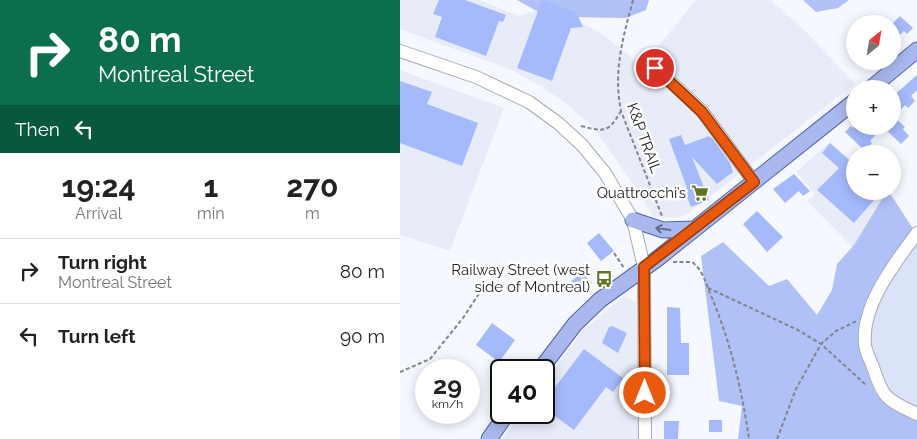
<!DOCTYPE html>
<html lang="en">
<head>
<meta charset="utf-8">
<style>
  :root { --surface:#fff; --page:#f6f6f6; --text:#222; --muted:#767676; --line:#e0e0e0 }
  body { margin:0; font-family:Raleway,sans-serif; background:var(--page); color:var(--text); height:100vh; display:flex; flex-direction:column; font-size:19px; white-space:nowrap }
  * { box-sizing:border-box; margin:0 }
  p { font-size:16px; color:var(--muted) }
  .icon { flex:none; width:28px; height:28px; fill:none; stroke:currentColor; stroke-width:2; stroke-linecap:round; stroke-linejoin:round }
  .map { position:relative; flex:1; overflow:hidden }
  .side { display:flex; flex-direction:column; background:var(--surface); width:400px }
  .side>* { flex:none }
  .hud { background:#0b6e4f; color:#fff; overflow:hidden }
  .needle { width:32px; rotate:30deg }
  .tools { position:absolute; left:446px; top:15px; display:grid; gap:10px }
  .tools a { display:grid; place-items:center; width:55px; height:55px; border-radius:50%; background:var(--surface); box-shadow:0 2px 12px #0003; font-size:25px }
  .speed { position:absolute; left:15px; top:359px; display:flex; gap:10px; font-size:25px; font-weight:700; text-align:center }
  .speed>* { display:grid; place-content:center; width:65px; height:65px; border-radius:50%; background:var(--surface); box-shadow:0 2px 12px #0003; line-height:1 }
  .speed small { font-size:12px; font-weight:400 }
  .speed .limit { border:2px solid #111; border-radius:8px; background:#fff; color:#111 }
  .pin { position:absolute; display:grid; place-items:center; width:42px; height:42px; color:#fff; margin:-21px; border:2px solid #fff; border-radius:50%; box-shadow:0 1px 5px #0007 }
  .me { position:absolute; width:55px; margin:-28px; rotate:0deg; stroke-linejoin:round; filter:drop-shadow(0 0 4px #0008) }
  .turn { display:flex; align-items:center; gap:18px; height:105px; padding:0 15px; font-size:22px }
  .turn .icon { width:65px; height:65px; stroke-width:2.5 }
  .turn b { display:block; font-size:35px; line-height:42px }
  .then { display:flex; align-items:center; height:48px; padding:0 15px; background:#0003; gap:10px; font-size:19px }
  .eta { display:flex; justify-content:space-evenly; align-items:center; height:85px; text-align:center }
  .eta b { font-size:30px; font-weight:700; line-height:35px }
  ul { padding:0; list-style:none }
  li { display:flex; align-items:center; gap:15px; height:65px; padding:0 15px; border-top:1px solid var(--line) }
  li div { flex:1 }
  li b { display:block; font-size:19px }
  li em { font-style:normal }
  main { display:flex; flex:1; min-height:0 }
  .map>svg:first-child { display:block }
  .built { fill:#e8ecf9 }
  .green { fill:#dbe3f9 }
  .forest { fill:#b0c1f8 }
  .building { fill:#a5b9fd }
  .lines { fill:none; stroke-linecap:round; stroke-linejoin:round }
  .minor-casing { stroke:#a7aab2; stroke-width:14 }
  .major-casing { stroke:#5464a1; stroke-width:17 }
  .path { stroke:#84858a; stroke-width:2; stroke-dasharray:4 2.5; stroke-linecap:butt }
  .minor { stroke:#fff; stroke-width:12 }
  .major { stroke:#a9b8ef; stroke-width:15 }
  .oneway { stroke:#646c89 }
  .route-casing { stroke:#983908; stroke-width:12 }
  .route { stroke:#ea580c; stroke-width:9 }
  .labels { text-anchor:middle; stroke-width:5; stroke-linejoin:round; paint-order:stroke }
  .street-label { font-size:15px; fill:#1f2023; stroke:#fff }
  .poi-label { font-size:15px; fill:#1f2023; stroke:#fff; text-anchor:end }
</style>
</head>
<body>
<main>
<section class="side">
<div class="hud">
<div class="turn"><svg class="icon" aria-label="right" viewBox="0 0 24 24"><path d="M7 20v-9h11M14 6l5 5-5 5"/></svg><div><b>80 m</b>Montreal Street</div></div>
<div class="then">Then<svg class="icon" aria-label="left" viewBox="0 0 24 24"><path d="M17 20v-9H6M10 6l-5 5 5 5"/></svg></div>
</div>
<div class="eta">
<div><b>19:24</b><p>Arrival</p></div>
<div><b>1</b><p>min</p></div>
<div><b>270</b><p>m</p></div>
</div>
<ul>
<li><svg class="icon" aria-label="right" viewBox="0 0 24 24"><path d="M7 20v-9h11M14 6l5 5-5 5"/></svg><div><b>Turn right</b><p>Montreal Street</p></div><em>80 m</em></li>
<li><svg class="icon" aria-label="left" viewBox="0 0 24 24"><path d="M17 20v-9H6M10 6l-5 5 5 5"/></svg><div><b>Turn left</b></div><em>90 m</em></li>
</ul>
</section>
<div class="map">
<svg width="517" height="439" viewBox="0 0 517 439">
  <rect width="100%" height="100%" fill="#f6f8ff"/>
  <path class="built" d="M0,0H80L119,16L151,6L202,34L242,66L296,0H371L406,32L455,84L289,213L277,218L253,217L238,191L192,126L164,102L141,86L109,69L0,29Z
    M0,70L104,108L50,251L0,235Z
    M430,142L455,164V191H486L493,198L459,254L407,201L415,194L396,172Z
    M225,295L236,303L241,439H102L122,413L144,412V383L182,331Z"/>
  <path class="green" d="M517,243V408L504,404L480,383L469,342L473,309Z"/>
  <path class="forest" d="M117,0H249L246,10L226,18L168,17L142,14Z
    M403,0H449L438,8L416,12Z
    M487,191L493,198L514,230L483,276L460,319L461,342L466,368L475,392L485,401L517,417V439H338L342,406L319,401L301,256L323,242L369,286L387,279L417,315L432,290L437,264L454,245Z"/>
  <path class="building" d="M39,0H65L106,15L103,22L99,21L86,56L35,37L42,17L33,14Z
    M142,0L176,12L183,27L171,28L152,81L117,68Z
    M500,16L513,28L507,34L504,31L492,42V24Z
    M517,75V90L511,96L515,101L508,108L505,105L494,117L505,127L503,129L509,136L501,144L483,127L470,141L472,143L465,151L445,132L451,126L453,128L454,126H492V97Z
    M0,81L32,92L27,104L78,123L62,166L0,143Z
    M281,135L285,145L309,136L313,139L330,163L333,172L317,184L292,157L309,200L291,207L284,189L287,188L269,139Z
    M430,143L449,160L455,154V191H482L454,223L417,190L439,168L422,153Z
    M394,174L410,191L403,196L399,191L385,203L373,189Z
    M357,211L383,237L367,252L343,224Z
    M199,233L214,251L201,261L187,243Z
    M183,272L192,283L178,295L168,284Z
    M267,307L280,308L281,343H289V375H267Z
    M92,323L115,340L99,362L76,345Z
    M212,326L227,333L218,353L202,343L209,327Z
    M184,349L223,378L213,392L206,387L174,430L144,408V402Z
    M309,420H322V432H309Z
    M264,421H279L278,439H264Z"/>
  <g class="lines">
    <g class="minor-casing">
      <path id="minor" d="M0,51L76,77L129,102L158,123L182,145L205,173L233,220L244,267L245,439
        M255,67L302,111L354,182
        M517,233C495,263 461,305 465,345C466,352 470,360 473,367C483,399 487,400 517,414"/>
    </g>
    <g class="major-casing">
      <path id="major" d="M470,89L517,50
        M233,220L263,230L295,229
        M140,370L175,324L200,300L257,259L455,101
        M89,439L108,412"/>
    </g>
    <path class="path" d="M233,0C223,37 213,72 221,111L262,216
      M181,126C205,132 208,133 221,111
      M214,253L224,268
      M273,262H292C304,271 306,285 312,298C331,344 342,390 349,439
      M308,288L398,330L421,344L466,385
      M0,372L30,359L63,318L86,283
      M377,439L396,389L421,344L436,331L457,321"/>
    <use href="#minor" class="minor"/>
    <use href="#major" class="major"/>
  </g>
  <defs><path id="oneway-shaft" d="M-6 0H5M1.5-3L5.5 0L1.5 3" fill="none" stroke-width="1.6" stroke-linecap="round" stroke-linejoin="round" transform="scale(1.25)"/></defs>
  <use class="oneway" href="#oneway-shaft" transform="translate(263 229) rotate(-172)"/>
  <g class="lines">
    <g class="route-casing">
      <path id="route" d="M245,393L244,267L354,182L302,112L255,68"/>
    </g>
    <use href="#route" class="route"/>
  </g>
  <defs>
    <g id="supermarket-bare" transform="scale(1.35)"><path d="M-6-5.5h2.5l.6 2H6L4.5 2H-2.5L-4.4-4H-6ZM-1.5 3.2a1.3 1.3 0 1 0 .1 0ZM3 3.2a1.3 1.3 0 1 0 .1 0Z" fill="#627523" stroke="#fff" stroke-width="2.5" paint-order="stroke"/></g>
    <g id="bus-bare" transform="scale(1.35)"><path d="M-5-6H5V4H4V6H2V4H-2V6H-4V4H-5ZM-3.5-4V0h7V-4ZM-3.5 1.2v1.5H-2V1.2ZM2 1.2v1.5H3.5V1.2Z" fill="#627523" stroke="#fff" stroke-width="2.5" paint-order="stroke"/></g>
  </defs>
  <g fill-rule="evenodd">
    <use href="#supermarket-bare" x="300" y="193"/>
    <use href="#bus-bare" x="204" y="279"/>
  </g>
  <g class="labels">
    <g class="street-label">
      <text transform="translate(244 138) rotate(70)" y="5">K&amp;P TRAIL</text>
    </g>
    <g class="poi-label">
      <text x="286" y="198">Quattrocchi’s</text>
      <text x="190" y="275">Railway Street (west<tspan x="190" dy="17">side of Montreal)</tspan></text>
    </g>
  </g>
</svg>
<div class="tools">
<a><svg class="needle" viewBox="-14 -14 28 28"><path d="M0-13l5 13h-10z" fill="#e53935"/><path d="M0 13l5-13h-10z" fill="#767676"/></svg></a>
<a>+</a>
<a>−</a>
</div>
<div class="speed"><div>29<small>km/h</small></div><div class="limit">40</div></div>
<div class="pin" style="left:255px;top:68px;background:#d93025"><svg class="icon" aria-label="arrive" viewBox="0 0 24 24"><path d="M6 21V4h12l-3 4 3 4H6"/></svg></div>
<svg class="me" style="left:245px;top:393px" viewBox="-20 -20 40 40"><circle r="17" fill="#ea580c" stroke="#fff" stroke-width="3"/><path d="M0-11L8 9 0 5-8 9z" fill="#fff"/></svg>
</div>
</main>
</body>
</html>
